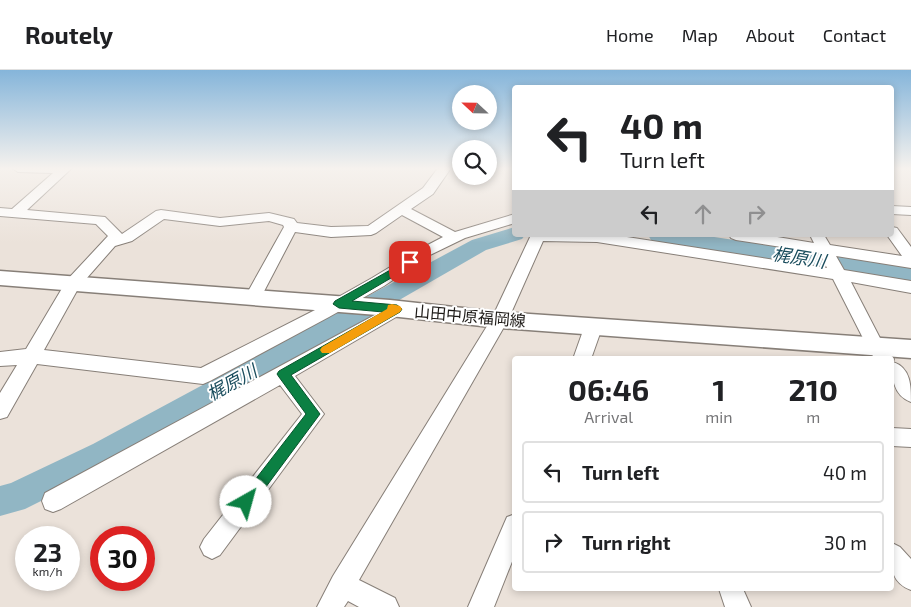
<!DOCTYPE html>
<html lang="en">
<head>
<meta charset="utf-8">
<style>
  :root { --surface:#fff; --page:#f2f2f2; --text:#202124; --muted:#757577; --line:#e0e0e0 }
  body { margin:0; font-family:"Exo 2","Noto Sans JP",sans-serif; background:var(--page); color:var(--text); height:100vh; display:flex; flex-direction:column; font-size:19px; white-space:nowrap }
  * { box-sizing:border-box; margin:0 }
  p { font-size:16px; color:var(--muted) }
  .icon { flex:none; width:28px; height:28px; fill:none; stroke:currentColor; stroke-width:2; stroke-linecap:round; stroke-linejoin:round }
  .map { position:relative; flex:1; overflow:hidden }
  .sheet { position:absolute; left:512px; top:286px; width:382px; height:235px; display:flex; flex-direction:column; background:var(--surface); border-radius:5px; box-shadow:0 2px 8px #0003 }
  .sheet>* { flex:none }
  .hud { position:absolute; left:512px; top:15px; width:382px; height:152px; border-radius:5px; box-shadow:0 2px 8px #0003; background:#fff; color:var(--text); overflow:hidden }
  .needle { width:32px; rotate:292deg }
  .controls { position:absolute; left:452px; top:15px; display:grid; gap:10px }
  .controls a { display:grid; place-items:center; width:45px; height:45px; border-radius:50%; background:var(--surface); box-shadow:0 2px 8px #0003; font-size:25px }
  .speed { position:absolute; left:15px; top:456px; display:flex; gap:10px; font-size:25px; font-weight:700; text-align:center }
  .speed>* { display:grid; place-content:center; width:65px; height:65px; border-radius:50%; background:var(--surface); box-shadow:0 2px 8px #0003; line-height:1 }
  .speed small { font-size:12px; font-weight:400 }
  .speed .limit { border:8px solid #d22; background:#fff; color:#111 }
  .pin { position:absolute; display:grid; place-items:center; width:42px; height:42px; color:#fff; margin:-21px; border-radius:10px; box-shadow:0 2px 8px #0006 }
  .me { position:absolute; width:55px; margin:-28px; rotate:38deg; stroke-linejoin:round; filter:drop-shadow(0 0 4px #0008) }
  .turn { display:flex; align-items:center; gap:18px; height:105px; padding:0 25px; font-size:22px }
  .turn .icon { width:65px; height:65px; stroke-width:2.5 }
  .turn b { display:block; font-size:35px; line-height:42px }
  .lanes { display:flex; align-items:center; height:48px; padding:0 25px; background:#0003; justify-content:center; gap:25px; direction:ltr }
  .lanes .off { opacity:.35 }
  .eta { display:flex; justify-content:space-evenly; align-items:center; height:85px; text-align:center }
  .eta b { font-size:30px; font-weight:700; line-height:35px }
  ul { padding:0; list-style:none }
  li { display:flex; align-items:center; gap:15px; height:62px; margin:0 10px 8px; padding:0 15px; border:2px solid var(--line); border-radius:5px }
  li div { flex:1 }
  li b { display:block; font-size:19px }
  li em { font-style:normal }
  header { display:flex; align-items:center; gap:30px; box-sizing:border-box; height:70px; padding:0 25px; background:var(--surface); border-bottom:1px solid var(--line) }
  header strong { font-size:24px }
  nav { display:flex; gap:28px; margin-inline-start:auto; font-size:18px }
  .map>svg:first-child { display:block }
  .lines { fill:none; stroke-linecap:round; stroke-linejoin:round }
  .river { fill:#91b6c4; fill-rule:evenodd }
  .minor-casing { stroke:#877f78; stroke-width:2 }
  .major-casing { stroke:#877f78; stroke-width:3 }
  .minor { fill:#fff; fill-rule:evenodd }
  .major { fill:#fff; fill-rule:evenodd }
  .route { fill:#0b8043; stroke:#07532c }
  .slow { fill:#f59e0b }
  .labels { text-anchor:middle; stroke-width:4; stroke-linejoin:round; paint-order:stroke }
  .street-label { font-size:16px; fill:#1f1c19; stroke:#fff }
  .water-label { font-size:18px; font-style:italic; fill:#1a4d5d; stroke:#fff }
</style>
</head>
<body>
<header>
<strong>Routely</strong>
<nav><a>Home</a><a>Map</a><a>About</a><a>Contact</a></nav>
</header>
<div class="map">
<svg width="911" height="537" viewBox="0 0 911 537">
  <rect width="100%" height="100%" fill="#ebe2da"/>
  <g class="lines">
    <path class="river" d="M515,157V165H525L522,169L486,180L115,394L25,439L0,446V416L11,413L93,374L472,170Z
      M648,165H701L911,197V213L658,172L651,170Z"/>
    <g class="minor-casing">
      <path id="minor" d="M12,98H72L27,140L105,147L122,164L156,141L161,140L220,148L269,143L294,149L297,153L331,157L368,156L423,118L438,98H451L433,124L411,139L455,162L515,144V153L465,168L430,185L384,216L329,247L210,311L203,314L37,294L7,347L0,349V323L17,295L0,296V282L26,279L67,210L108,166L96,154L0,146V138L12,139L53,103L18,102ZM402,145L443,167L420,179L372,208L317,239L201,298L44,280L79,217L115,176L132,171L164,149L220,156L269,151L283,155L284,157L245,227L247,231L253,233L259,231L295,162L331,167L371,165L376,163Z
        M892,136L911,137V145L892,144Z
        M892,157L897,158L911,177V198L836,186L844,200L911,211V223L851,212L881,270L894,289L893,292C911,298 911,316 911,332C892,325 892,306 892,289H875L869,280L833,209L597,172L543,171L508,250L359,510L395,528L399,537H359L348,531L344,537H317L333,506L492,248L531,165H614L827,198L820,183L736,170L731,168L729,165H765L814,173L810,165H824L830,175L902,186L887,165H892Z
        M397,233L403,235L405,239L403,243L295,306L324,344L220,485L212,489L204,485L200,477L204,469L302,344L280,315L61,439L53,442L45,439L42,431L45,423Z
        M594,249L600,250L603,255L591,289H573L585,255L588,250Z
        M892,358L911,359V377L892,376Z
        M515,444V484L494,537H468L507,447Z
        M892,473L900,477L911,489V520C888,511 892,494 892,473Z
        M719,519H743L751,537H725Z"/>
    </g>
    <g class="major-casing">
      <path id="major" d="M0,201L390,230L500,242L911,270V288L500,258L390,246L0,215Z"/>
    </g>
    <use href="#minor" class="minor"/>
    <use href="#major" class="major"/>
  </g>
  <linearGradient id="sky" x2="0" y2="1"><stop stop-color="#85b5da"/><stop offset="0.57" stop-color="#f6f2ee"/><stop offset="1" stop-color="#f6f2ee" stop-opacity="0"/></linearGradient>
  <rect width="911" height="173" fill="url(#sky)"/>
  <path class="route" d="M410,189L414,192L413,195L352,231L397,235L402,239L400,242L291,305L320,344L251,437L246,440L241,437L239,432L241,428L306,344L279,307L277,304L279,301L383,242L339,238L333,234L335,231Z"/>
  <path class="slow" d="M392,234L400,236L402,239L400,242L330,283H322L320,280L322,277L387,239L388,235Z"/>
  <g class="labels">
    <g class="street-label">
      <text transform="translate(470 246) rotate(5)" y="6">山田中原福岡線</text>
    </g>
    <g class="water-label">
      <text transform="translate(799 188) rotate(9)" y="6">梶原川</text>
      <text transform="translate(232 313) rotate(-29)" y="6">梶原川</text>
    </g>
  </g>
</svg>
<div class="controls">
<a><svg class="needle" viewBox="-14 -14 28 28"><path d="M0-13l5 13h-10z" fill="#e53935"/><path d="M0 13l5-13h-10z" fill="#757577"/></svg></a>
<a><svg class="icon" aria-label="search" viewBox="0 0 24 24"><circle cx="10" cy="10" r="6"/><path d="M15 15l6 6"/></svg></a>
</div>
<div class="speed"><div>23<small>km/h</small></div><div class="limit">30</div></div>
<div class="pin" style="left:410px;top:192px;background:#d93025"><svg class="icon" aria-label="arrive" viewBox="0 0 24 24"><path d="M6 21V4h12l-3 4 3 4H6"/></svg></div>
<svg class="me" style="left:246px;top:432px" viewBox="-20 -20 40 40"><circle r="19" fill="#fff"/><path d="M0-13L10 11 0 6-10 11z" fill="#0b8043"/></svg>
<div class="hud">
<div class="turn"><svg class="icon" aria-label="left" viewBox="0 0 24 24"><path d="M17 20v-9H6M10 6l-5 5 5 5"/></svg><div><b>40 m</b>Turn left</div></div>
<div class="lanes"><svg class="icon" aria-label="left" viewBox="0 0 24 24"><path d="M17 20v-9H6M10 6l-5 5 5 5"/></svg><svg class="icon off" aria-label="ahead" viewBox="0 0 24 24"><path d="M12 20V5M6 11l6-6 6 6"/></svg><svg class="icon off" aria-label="right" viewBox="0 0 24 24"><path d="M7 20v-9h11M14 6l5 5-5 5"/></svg></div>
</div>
<section class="sheet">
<div class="eta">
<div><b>06:46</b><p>Arrival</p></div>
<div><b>1</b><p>min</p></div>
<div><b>210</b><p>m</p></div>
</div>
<ul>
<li><svg class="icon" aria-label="left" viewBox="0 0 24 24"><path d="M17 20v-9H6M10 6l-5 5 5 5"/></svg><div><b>Turn left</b></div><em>40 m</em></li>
<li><svg class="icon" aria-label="right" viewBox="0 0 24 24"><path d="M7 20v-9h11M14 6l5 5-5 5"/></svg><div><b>Turn right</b></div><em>30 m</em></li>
</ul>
</section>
</div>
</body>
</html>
